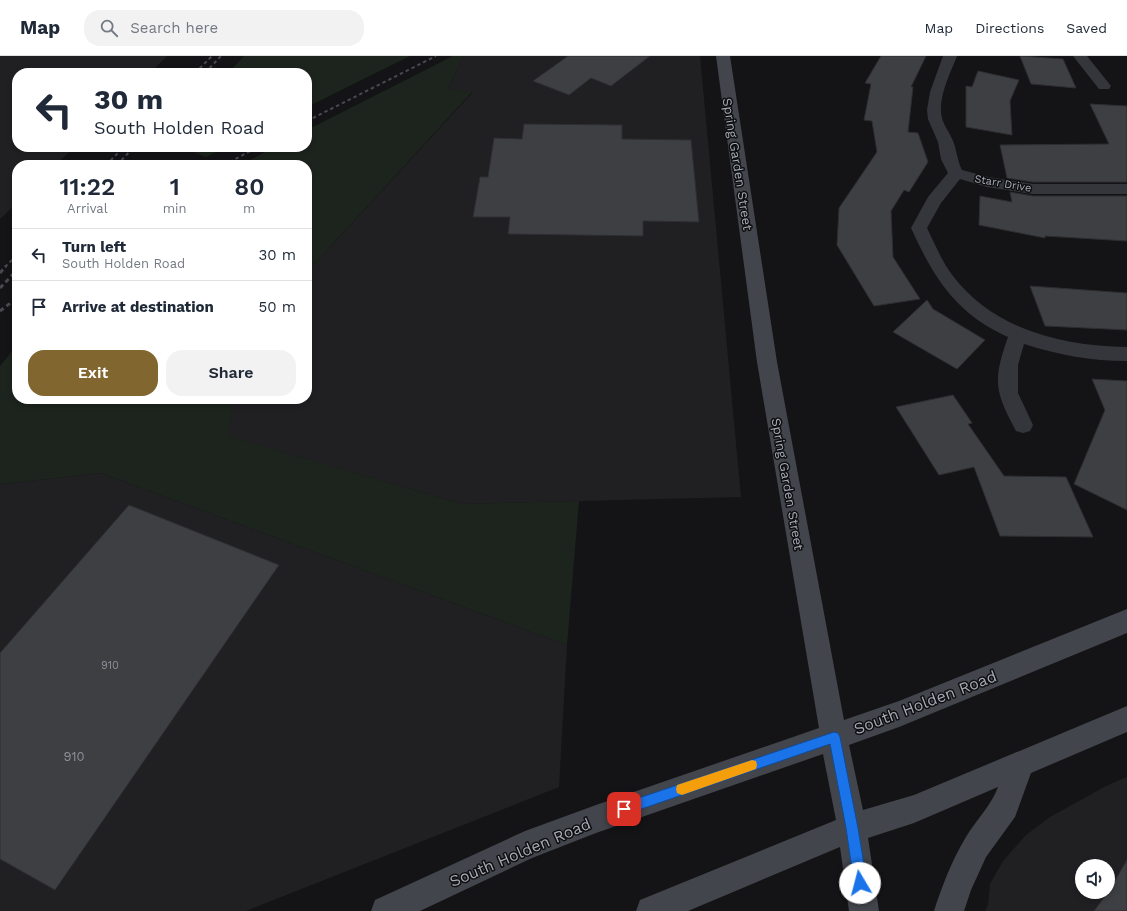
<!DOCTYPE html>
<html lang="en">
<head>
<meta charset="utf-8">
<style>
  :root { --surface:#fff; --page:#f2f2f3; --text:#1f2937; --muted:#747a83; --line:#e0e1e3; --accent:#82662f }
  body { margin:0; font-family:"Work Sans",sans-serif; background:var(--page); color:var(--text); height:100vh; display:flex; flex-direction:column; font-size:15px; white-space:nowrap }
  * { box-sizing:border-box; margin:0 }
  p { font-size:13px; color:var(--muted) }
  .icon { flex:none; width:22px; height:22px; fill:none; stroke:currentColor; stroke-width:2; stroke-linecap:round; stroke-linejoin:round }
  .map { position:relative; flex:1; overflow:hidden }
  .drawer { position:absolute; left:12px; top:104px; width:300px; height:244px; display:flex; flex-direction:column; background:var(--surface); border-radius:16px; box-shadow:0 2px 6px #0003 }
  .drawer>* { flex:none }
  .top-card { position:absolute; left:12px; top:12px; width:300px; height:84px; border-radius:16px; box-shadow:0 2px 6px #0003; background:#fff; color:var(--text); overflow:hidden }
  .buttons { position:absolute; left:1075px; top:803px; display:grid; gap:8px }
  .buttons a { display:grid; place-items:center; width:40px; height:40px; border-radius:50%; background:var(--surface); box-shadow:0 2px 6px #0003; font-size:20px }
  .pin { position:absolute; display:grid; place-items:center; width:34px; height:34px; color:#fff; margin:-17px; border-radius:8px; box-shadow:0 2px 6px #0006 }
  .me { position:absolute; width:44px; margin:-22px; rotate:352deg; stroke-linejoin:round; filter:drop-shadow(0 0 3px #0008) }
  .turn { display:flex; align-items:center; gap:14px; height:84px; padding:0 16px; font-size:18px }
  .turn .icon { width:52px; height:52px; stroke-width:2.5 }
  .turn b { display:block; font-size:28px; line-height:34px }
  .eta { display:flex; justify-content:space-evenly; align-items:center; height:68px; text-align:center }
  .eta b { font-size:24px; font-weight:600; line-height:28px }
  .button { display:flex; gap:8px; margin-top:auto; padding:8px 16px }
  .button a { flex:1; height:46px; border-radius:16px; background:var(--accent); color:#fff; font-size:16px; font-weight:600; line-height:46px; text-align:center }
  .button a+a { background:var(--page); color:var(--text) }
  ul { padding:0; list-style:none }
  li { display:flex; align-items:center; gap:12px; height:52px; padding:0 16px; border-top:1px solid var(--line) }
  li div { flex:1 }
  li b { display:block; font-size:15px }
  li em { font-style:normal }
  header { display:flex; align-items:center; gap:24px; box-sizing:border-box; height:56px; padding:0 20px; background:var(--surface); border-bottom:1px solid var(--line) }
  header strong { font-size:19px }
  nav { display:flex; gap:22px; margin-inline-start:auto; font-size:14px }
  .search { width:280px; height:36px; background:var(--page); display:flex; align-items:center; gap:10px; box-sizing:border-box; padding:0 14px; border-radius:16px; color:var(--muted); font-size:15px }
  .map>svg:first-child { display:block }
  .built { fill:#202023; fill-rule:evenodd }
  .green { fill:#1c241d }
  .building { fill:#3e3f43; stroke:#2e2e32 }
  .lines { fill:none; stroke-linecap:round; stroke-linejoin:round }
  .street { fill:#35363c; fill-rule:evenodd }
  .secondary { fill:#43454c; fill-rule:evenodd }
  .rail-far1 { stroke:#484a51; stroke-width:2; stroke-dasharray:3.5 3; stroke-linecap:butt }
  .rail { stroke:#484a51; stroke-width:3; stroke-dasharray:4.5 3.5; stroke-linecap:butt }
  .route { fill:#1a73e8; stroke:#114b97 }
  .slow { fill:#f59e0b }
  .labels { text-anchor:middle; stroke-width:3; stroke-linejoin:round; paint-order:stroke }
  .far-street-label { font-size:11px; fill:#a5abb7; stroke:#0f0f11 }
  .number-label { font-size:11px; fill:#8b909a }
  .street-label { font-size:13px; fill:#a5abb7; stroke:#0f0f11 }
  .near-number-label { font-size:13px; fill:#8b909a }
  .near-street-label { font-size:16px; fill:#a5abb7; stroke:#0f0f11 }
</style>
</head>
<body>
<header>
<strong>Map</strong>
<div class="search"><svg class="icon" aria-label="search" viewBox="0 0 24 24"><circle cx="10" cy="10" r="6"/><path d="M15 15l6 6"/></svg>Search here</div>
<nav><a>Map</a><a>Directions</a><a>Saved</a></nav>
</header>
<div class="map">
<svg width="1127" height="855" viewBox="0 0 1127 855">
  <rect width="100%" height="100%" fill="#141416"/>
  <path class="built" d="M0,0H167L150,17H17V91H74L56,109H17V147L0,163Z
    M463,0H700L741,441L462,448L227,380L234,343H307V216L472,37L448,33Z
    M101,417L567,589L559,731L246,855H0V428Z
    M1127,721V855H985L988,849L990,828L1003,805L1026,779L1050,761L1106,730ZM1082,810H1108V836H1082Z"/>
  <path class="green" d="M244,0H410L307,51V17H228Z
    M453,0H463L448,33L472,36L307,216V109H241L274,91H307V74Z
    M181,91H226L206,101Z
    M17,289V343H234L228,380L462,448L579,445L567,589L101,417L0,428V310Z"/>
  <path class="building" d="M568,0H650L611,30L591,22L569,39L533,25Z
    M881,0H926L911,31H913L908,76L918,77L928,106L909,136L904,134L891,155L893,201L920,243L874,250L837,189L839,152L877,96L872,65L864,64L871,28L865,27Z
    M1020,0L1063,3L1076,32L1031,28Z
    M978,15L1019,24L1010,45L1012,79L966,71V30L972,31Z
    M1090,48L1127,50V126H1033L1007,122L1000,89L1109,88Z
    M524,68L622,69V83L691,84L699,166L643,165V180L508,178L510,161H473L480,121H488L494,82L522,83Z
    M1010,136L1033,140H1127V185L1045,180V182L979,169L980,140L1012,146Z
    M1030,230L1127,237V274L1045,270Z
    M927,244L933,253L985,284L957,313L893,276Z
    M1092,323L1127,325V454L1074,428L1105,354Z
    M953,339L972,367L968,368L1004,420L1066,421L1093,481L1000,480L974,411L939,419L896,351Z
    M129,449L279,509L55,834L0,803V597Z
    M1127,804V855H1094L1108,836Z"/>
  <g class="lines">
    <path class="street" d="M943,0H957C950,18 937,43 942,62C944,70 950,77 953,85C957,95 957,104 962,114L988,121L1033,128H1127V138H1033L987,131L960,123L941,147L927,172C935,188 942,206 953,220C994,274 1063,290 1127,291V305C1091,305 1059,299 1024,288L1018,309V337L1033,369L1030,375L1023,377L1016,375C994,334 993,324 1008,281C955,257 934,222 911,172L928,141L948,117L941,103L938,86L928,63L927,54L930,36Z
      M1073,0H1087L1111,30L1109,33H1099Z"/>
    <path class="secondary" d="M716,0H730L777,306L844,664L899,645L1127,553V577L899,671L849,689L863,754L914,739L1127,650V676L1031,717L1015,761L986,801L971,834L964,855H934C942,830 952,804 966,781C976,764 991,750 998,731L914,767L868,782L879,855H849L840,791L688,855H636L640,844L836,764L823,698L596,777L532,802L420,855H371L375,844L525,775L596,749L819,672L757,306Z"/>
    <path class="rail-far1" d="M195,17L212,0
      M205,17L221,0
      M307,65L436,0
      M106,109L124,91
      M117,109L134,91
      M224,109L258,91
      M5,211L17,199"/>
    <path class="rail" d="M0,217L6,210
      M0,232L17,214
      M0,255L17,242"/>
  </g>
  <path class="route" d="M834,676L838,677L840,681L858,772L867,827L865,832L860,834L856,832L854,827L846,772L830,688L624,759L620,757L618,753L620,749L624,747Z"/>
  <path class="slow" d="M752,704L756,705L757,709L756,713L682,739L677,737L676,733L677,729Z"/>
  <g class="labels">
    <g class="far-street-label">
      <text transform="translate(1003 127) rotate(10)" y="4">Starr Drive</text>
    </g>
    <g class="number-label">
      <text x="110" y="613">910</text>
    </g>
    <g class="street-label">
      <text transform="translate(738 108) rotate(81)" y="5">Spring Garden Street</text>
      <text transform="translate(788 428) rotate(80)" y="5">Spring Garden Street</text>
    </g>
    <g class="near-number-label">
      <text x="74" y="705">910</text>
    </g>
    <g class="near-street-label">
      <text transform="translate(925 646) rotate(-21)" y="6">South Holden Road</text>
      <text transform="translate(520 796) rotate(-23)" y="6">South Holden Road</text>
    </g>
  </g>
</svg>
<div class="buttons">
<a><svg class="icon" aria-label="sound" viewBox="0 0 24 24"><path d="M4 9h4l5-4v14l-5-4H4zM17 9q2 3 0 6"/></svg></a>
</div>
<div class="pin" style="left:624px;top:753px;background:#d93025"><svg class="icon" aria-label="arrive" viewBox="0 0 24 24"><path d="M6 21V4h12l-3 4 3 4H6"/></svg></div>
<svg class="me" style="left:860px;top:827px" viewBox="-20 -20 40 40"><circle r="19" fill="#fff"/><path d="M0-13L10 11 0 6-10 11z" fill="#1a73e8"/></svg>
<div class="top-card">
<div class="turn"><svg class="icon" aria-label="left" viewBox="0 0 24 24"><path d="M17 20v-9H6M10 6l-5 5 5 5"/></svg><div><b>30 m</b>South Holden Road</div></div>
</div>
<section class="drawer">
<div class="eta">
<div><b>11:22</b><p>Arrival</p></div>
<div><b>1</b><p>min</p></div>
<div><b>80</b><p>m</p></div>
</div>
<ul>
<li><svg class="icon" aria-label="left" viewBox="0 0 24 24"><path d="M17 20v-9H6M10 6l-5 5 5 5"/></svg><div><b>Turn left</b><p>South Holden Road</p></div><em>30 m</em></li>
<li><svg class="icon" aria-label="arrive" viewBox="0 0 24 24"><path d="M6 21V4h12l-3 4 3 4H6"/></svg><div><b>Arrive at destination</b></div><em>50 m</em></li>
</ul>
<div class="button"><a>Exit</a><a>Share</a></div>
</section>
</div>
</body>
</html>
